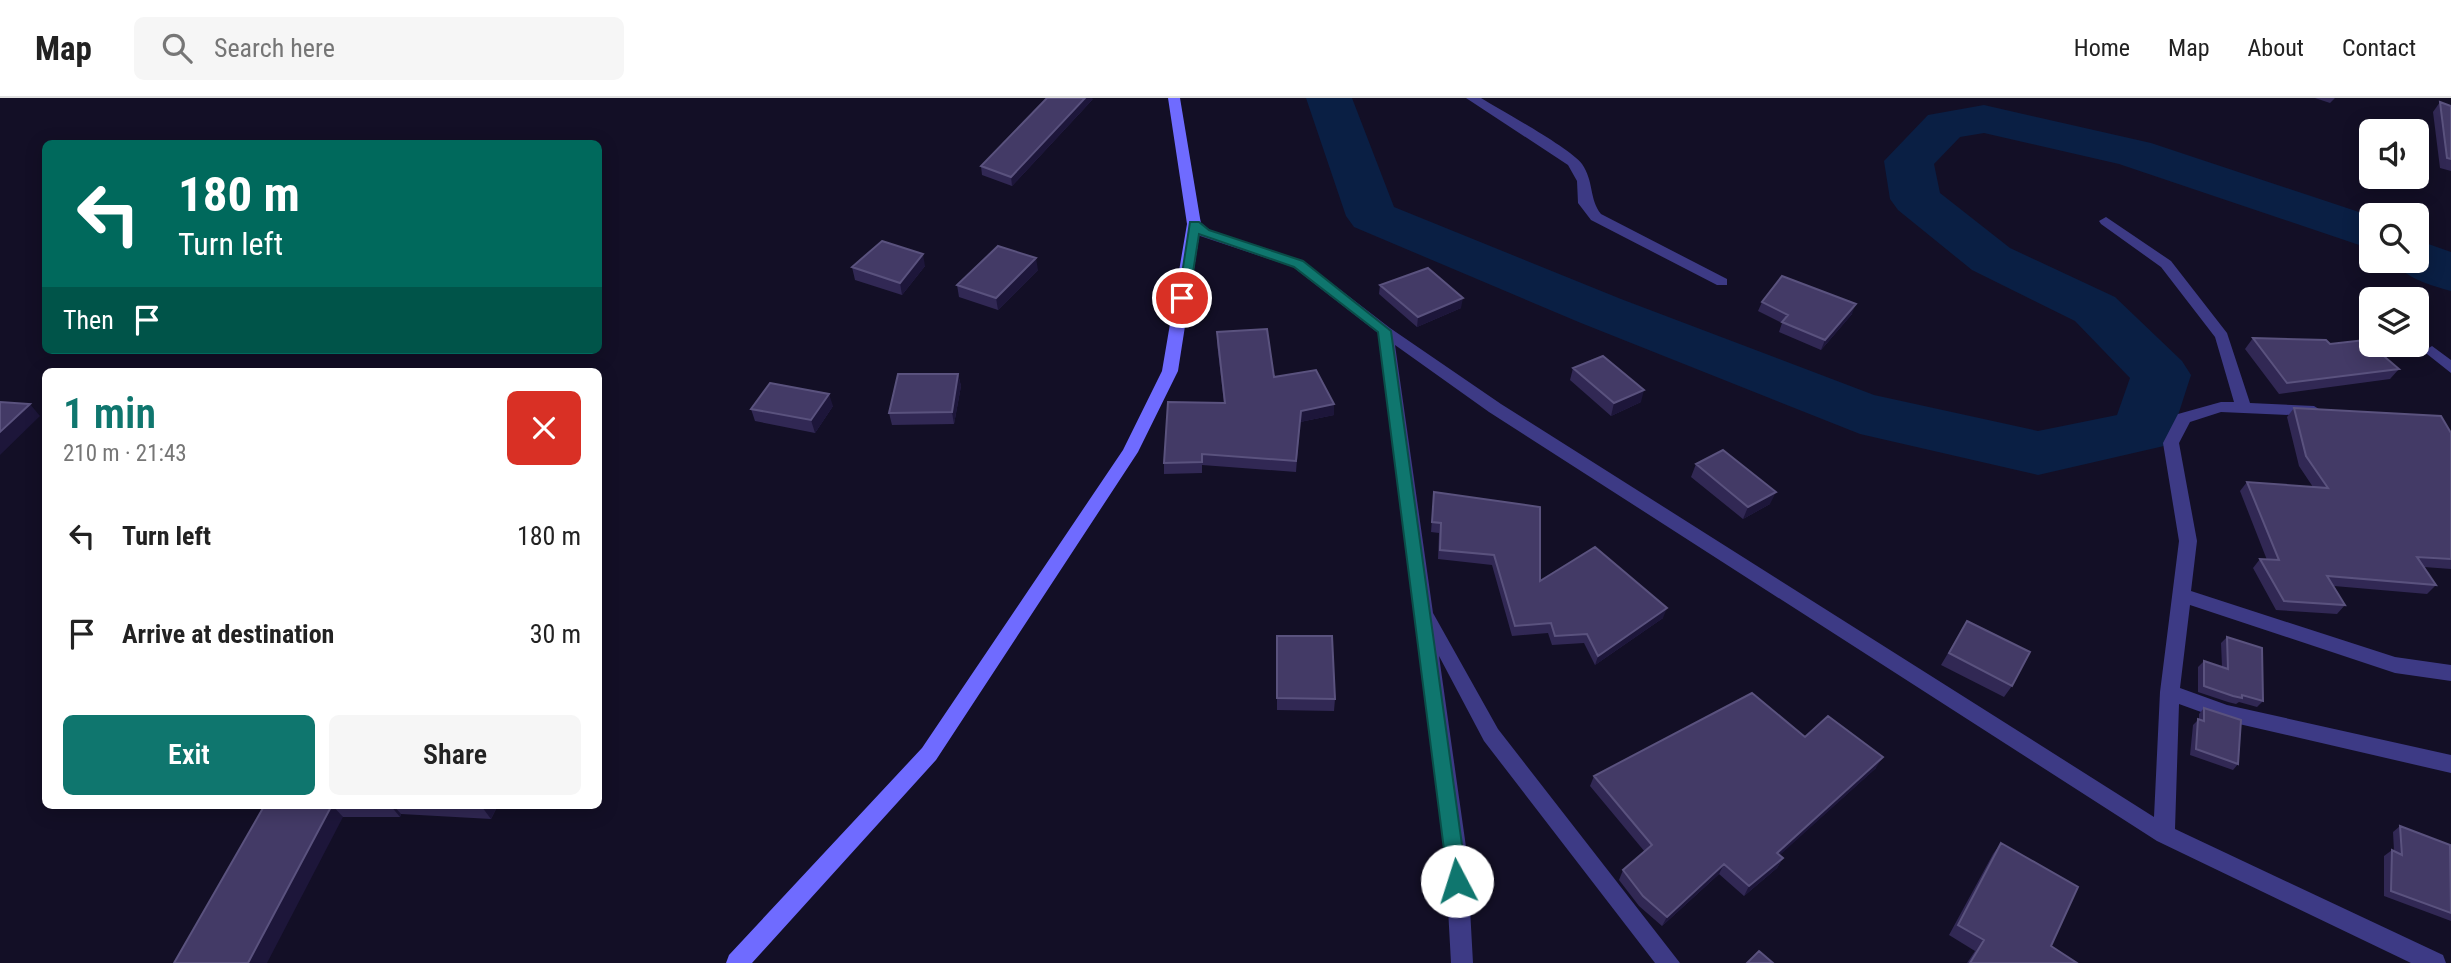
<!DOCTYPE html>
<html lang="en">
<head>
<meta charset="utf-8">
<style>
  :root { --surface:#fff; --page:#f6f6f6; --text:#222; --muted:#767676; --line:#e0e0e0; --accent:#0f766e }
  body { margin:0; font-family:"Roboto Condensed",sans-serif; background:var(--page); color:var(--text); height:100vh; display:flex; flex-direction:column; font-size:26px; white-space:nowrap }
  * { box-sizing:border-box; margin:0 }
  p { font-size:23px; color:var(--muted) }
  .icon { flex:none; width:38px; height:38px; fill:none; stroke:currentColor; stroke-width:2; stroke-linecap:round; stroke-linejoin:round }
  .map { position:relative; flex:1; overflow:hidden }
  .side { position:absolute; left:42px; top:270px; width:560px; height:441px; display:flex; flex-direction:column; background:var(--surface); border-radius:10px; box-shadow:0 4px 18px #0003 }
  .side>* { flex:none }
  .hud { position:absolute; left:42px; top:42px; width:560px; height:214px; border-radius:10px; box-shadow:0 4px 18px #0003; background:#00695c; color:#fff; overflow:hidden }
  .tools { position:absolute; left:2359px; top:21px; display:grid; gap:14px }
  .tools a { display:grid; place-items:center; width:70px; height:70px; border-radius:10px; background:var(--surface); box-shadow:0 4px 18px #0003; font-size:35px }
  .pin { position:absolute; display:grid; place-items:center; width:60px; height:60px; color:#fff; margin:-30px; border:4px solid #fff; border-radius:50%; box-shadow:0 2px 7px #0007 }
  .me { position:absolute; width:77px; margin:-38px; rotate:355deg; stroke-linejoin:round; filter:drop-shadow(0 0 5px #0008) }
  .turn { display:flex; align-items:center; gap:24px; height:147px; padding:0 21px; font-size:32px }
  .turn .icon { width:91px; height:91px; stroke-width:2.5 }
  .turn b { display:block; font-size:49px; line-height:60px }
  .then { display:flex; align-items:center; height:66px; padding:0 21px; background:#0003; gap:14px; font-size:26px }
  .round { display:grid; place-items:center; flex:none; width:74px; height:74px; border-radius:10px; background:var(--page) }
  .overview { display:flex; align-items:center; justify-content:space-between; height:119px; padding:0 21px }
  h1 { font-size:42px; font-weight:600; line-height:52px; color:var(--accent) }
  .primary-button { display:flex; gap:14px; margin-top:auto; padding:14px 21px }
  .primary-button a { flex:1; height:80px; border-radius:10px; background:var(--accent); color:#fff; font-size:28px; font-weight:600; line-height:80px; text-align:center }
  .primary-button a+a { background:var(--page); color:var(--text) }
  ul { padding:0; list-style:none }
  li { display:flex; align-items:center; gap:21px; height:98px; padding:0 21px }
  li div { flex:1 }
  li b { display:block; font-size:26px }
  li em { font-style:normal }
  header { display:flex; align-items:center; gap:42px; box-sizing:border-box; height:98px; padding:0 35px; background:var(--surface); border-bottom:2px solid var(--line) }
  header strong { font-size:33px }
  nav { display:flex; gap:38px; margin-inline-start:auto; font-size:24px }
  .search { width:490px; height:63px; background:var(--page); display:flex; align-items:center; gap:18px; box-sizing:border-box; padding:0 24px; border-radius:10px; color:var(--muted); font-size:26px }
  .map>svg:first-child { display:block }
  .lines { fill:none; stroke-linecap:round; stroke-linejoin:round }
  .river { fill:#0a1f44; fill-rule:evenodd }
  .street { fill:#3d3a85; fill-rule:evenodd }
  .secondary { fill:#6f6bff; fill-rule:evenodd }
  .wall { fill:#312854 }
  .shaded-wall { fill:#1d163a }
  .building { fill:#433a66; stroke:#5a527e; stroke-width:2 }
  .route { fill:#0f766e; stroke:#0a4d48; stroke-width:2 }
</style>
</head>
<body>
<header>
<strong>Map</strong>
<div class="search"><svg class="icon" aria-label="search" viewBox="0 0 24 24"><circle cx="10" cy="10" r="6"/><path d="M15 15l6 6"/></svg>Search here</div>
<nav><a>Home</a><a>Map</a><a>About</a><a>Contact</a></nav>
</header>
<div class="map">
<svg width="2451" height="865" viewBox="0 0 2451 865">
  <rect width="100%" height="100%" fill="#130f26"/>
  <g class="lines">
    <path class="river" d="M1306,0H1352L1394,109L1621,201L1874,297L2038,333L2117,317L2130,280L2075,223L1972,172L1898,112L1890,101L1884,63L1928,17L1984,7L2151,45L2371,118V151L2119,66L1984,35L1960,39L1934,66L1940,95L2010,150L2115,199L2182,263L2191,277L2173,333L2164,348L2038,377L1860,336L1581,225L1354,129L1346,118Z
      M2417,142L2451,154V193C2432,188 2405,180 2393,163H2417Z"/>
    <path class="street" d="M1466,0H1481C1502,13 1570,50 1582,66C1594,83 1589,101 1601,116L1727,181V187H1717L1591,122L1578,105L1577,83L1568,67Z
      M2106,119L2171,163L2227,235L2250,305L2314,308L2322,313L2314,318L2221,314L2190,324L2179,345L2197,443L2191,493L2395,559L2451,567V583L2395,575L2190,507L2180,590L2227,607L2451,657V675L2226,623L2179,606L2175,731L2443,857L2446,865H2411L2157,743L1489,314L1395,247L1433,515L1498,631L1680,865H1655L1484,643L1439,558L1467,756L1473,865H1451L1445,756L1378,235L1293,169L1200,138L1189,129V123H1199L1210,132L1303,163L1390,230L1501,306L2154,719L2160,594L2179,443L2163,345L2178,316L2221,304H2234L2215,239L2161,169L2101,126L2099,123Z
      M2432,248L2451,262V275L2427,256L2424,253Z"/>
    <path class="secondary" d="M1168,0H1180L1201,126L1178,273L1138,354L936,662L752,865H726L729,857L922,650L1123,352L1162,273L1187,126Z"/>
  </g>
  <path class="wall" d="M2315,0H2335L2330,5Z
    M1093,1L1012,88L982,77L981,68Z
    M2440,4L2451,8V73L2440,70L2433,14Z
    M925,168L902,197L855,182L852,169Z
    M1038,172L998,212L959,199L957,187Z
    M1380,187L1461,210L1417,229L1379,196Z
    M1762,204L1852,216L1821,252L1779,234L1782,225L1758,213Z
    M1217,234L1274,279L1334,306V317L1300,324L1296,374L1202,367V375L1164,376V365L1224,305L1217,245Z
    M2253,240L2330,246L2399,271L2390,281L2279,296L2245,251Z
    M1573,270L1641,304L1611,318L1570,282Z
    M958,276L961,288L954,326L892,327L889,315Z
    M833,308L815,335L755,323L751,311Z
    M2294,310L2451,335V471L2424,469L2436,487L2427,496L2334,488L2345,507L2337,516L2276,512L2253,470L2260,461L2267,462L2240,393L2247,384L2313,389L2299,368L2287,319Z
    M1696,366L1770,406L1743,421L1691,379Z
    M1434,394L1540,483L1663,520L1595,567L1584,545L1552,547L1548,535L1512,538L1492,467L1438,461L1439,435L1431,434Z
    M1967,523L2012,588L2004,599L1941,567Z
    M1277,538L1335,601L1334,613L1277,612Z
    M2227,539L2263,603L2257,609L2239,604L2236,606L2228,604L2198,594V569L2204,563L2222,569L2221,545Z
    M2204,610L2238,666L2233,672L2190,657L2193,627L2199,621V616Z
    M1805,639L1876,670L1779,757L1783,760L1777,770L1744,798L1719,776L1662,828L1639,808L1619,782L1623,772L1645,754L1590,688L1594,678Z
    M276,707H498L491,721L401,716L400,719H343Z
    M2400,728L2451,763V823L2384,798V758L2392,752L2394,753L2393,734Z
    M2001,745L2051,848L2077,865H1967L1975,853L1949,837L1993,756Z"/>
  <path class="shaded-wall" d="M1085,0H1092L1093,1L1012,88L1011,79Z
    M923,156L925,168L902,197L900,185Z
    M1036,160L1038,172L998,212L996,200Z
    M1463,200L1461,210L1417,229L1418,219Z
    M1856,206L1852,216L1821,252L1825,242Z
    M958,276L961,288L954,326L952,314Z
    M1644,292L1641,304L1611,318L1614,305Z
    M829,296L833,308L815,335L811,322Z
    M30,306L40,318L0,357V334Z
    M1334,306V317L1300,324L1296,374L1301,313Z
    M1776,394L1770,406L1743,421L1748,409Z
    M1667,510L1663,520L1595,567L1598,558Z
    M1883,659L1876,670L1771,765L1777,755Z
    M332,707L343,719L267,865H248Z
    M390,707H393L401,716L400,719Z
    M483,707H498L491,721L482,709Z
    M1783,760L1777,770L1744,798L1749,788Z
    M1724,766L1719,776L1662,828L1667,819Z"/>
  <path class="building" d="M1047,0H1085L1011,79L981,68Z
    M2440,4L2451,8V61L2447,60Z
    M882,143L923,156L900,185L852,169Z
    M998,148L1036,160L996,200L957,187Z
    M1428,170L1463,200L1418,219L1380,187Z
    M1782,178L1856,206L1825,242L1782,224L1788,217L1762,204Z
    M1267,231L1274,279L1316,272L1334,306L1301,313L1296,363L1202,356V364L1164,365L1168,304L1225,305L1217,234Z
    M2253,240L2326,242L2330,246L2365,242L2399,271L2287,285Z
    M1603,258L1644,292L1614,305L1573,270Z
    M898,276H958L952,314L889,315Z
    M770,285L829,296L811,322L751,311Z
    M0,304L30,306L0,334Z
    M2294,310L2441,318L2451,335V461L2417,459L2436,487L2327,478L2345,507L2284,503L2260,461L2279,462L2247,384L2328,390L2306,358Z
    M1723,352L1776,394L1748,409L1696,366Z
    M1434,394L1540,409V483L1595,449L1667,510L1598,558L1587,536L1555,538L1551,525L1515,528L1494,457L1440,452L1441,425L1432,424Z
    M1967,523L2030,554L2012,588L1949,555Z
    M1277,538H1332L1335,601L1277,600Z
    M2227,539L2262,550L2263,603L2242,597V600L2233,598L2204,588V563L2228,571Z
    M1752,595L1805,639L1828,618L1883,659L1777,755L1783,760L1749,788L1724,766L1667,819L1643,798L1623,772L1652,747L1594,678Z
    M2204,610L2241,622L2238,666L2196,651L2198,621L2204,623Z
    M276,707H332L248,865H174L263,710H275Z
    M452,707H483L482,709Z
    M2400,728L2450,747L2451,815L2391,793L2392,752L2402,757Z
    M2001,745L2078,789L2051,848L2077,865H1970L1984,842L1958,827Z
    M1759,853L1773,865H1747Z"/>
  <path class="route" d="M1190,124H1199L1209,132L1303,163L1391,233L1467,783L1464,789L1457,792L1450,789L1448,783L1378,234L1294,169L1199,136L1189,200L1178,202Z"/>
</svg>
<div class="tools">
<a><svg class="icon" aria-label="sound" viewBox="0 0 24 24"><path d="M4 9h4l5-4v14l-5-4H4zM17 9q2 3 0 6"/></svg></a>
<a><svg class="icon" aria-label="search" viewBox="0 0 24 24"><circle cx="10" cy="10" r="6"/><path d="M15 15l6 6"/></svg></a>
<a><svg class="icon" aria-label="layers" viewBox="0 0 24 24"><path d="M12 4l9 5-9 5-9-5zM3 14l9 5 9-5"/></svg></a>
</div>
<div class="pin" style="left:1182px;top:200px;background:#d93025"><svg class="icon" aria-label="arrive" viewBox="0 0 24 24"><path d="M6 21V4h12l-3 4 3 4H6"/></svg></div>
<svg class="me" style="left:1457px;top:783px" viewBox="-20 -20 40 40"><circle r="19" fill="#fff"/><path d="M0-13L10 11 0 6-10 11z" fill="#0f766e"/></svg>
<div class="hud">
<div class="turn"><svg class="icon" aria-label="left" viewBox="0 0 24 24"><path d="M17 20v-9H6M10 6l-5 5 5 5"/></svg><div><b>180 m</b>Turn left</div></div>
<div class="then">Then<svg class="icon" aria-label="arrive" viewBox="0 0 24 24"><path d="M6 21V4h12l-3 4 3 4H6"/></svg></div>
</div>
<section class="side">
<div class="overview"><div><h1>1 min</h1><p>210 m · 21:43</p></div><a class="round" style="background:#d93025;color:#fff"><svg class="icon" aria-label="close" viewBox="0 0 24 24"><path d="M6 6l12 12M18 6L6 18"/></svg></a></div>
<ul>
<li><svg class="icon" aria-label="left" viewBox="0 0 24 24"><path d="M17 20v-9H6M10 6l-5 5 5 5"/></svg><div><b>Turn left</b></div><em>180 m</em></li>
<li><svg class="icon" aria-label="arrive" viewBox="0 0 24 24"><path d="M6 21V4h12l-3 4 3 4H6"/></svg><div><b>Arrive at destination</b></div><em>30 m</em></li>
</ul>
<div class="primary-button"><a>Exit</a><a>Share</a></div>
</section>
</div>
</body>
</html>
